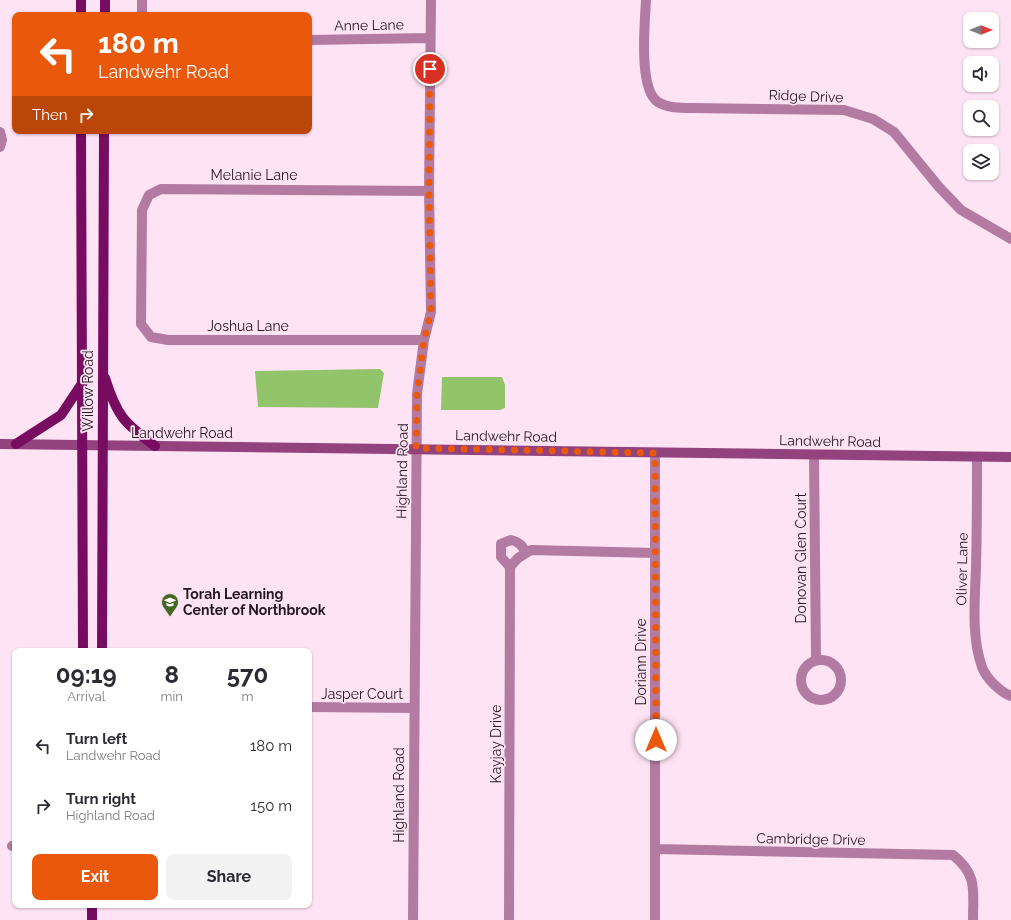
<!DOCTYPE html>
<html lang="en">
<head>
<meta charset="utf-8">
<style>
  :root { --surface:#fff; --page:#f2f2f3; --text:#2b2b33; --muted:#7c7c81; --accent:#ea580c }
  body { margin:0; font-family:Raleway,sans-serif; background:var(--page); color:var(--text); height:100vh; display:flex; flex-direction:column; font-size:15px; white-space:nowrap }
  * { box-sizing:border-box; margin:0 }
  p { font-size:13px; color:var(--muted) }
  .icon { flex:none; width:22px; height:22px; fill:none; stroke:currentColor; stroke-width:2; stroke-linecap:round; stroke-linejoin:round }
  .map { position:relative; flex:1; overflow:hidden }
  .panel { position:absolute; left:12px; top:648px; width:300px; height:260px; display:flex; flex-direction:column; background:var(--surface); border-radius:8px; box-shadow:0 1px 3px #0004 }
  .panel>* { flex:none }
  .hud { position:absolute; left:12px; top:12px; width:300px; height:122px; border-radius:8px; box-shadow:0 1px 3px #0004; background:#ea580c; color:#fff; overflow:hidden }
  .needle { width:26px; rotate:90deg }
  .buttons { position:absolute; left:963px; top:12px; display:grid; gap:8px }
  .buttons a { display:grid; place-items:center; width:36px; height:36px; border-radius:8px; background:var(--surface); box-shadow:0 1px 3px #0004; font-size:20px }
  .pin { position:absolute; display:grid; place-items:center; width:34px; height:34px; color:#fff; margin:-17px; border:2px solid #fff; border-radius:50%; box-shadow:0 1px 4px #0007 }
  .me { position:absolute; width:44px; margin:-22px; rotate:0deg; stroke-linejoin:round; filter:drop-shadow(0 0 3px #0008) }
  .turn { display:flex; align-items:center; gap:14px; height:84px; padding:0 20px; font-size:18px }
  .turn .icon { width:52px; height:52px; stroke-width:2.5 }
  .turn b { display:block; font-size:28px; line-height:34px }
  .then { display:flex; align-items:center; height:38px; padding:0 20px; background:#0003; gap:8px; font-size:15px }
  .eta { display:flex; justify-content:space-evenly; align-items:center; height:68px; text-align:center }
  .eta b { font-size:24px; font-weight:700; line-height:28px }
  .button { display:flex; gap:8px; margin-top:auto; padding:8px 20px }
  .button a { flex:1; height:46px; border-radius:8px; background:var(--accent); color:#fff; font-size:16px; font-weight:700; line-height:46px; text-align:center }
  .button a+a { background:var(--page); color:var(--text) }
  ul { padding:0; list-style:none }
  li { display:flex; align-items:center; gap:12px; height:60px; padding:0 20px }
  li div { flex:1 }
  li b { display:block; font-size:15px }
  li em { font-style:normal }
  .map>svg:first-child { display:block }
  .water { fill:#91c46b }
  .lines { fill:none; stroke-linecap:round; stroke-linejoin:round }
  .street { stroke:#b37ba1; stroke-width:10 }
  .secondary { stroke:#92427c; stroke-width:10 }
  .primary { stroke:#780c61; stroke-width:10 }
  .route { stroke:#ea580c; stroke-width:7; stroke-dasharray:0 12.6 }
  .labels { text-anchor:middle; stroke-width:3.5; stroke-linejoin:round; paint-order:stroke }
  .street-label { font-size:14px; fill:#21171d; stroke:#fee3f4 }
  .poi-label { font-size:14px; font-weight:bold; fill:#21171d; stroke:#fee3f4; text-anchor:start }
</style>
</head>
<body>
<div class="map">
<svg width="1011" height="920" viewBox="0 0 1011 920">
  <rect width="100%" height="100%" fill="#fee3f4"/>
  <path class="water" d="M380,369L384,373L378,408L258,407L255,371Z
    M442,377H502L505,385V408L500,410H441Z"/>
  <g class="lines">
    <path class="street" d="M646,0C645,22 638,89 658,102C667,108 680,108 691,108L844,110L873,119L894,132L939,187L961,210L1011,239
      M142,15V0
      M309,40L430,38
      M0,132L2,140L0,147
      M424,340H168L151,337L141,324L142,210L149,195L161,189L429,191
      M655,453V920
      M814,455L816,660
      M977,457C977,493 977,530 976,567C975,598 971,637 982,667C986,678 1000,692 1011,696
      M510,567L501,557V544L511,540C519,542 522,545 526,553
      M801 680a20 20 0 1 1 40 0a20 20 0 1 1-40 0Z
      M309,707L414,708
      M12,846H15
      M656,849L953,855C978,875 973,891 973,920
      M413,920L417,394L424,340L431,312L429,191L431,0
      M509,920L510,567L518,558L531,550L655,553"/>
    <path class="secondary" d="M0,444L1011,457"/>
    <path class="primary" d="M81,15V0
      M105,15V0
      M81,131L83,651
      M105,378C117,416 124,423 155,446
      M16,444L61,415L83,382
      M102,651L104,131
      M92,920V905"/>
  </g>
  <g class="lines">
    <path class="route" d="M430,69L429,191L431,312L424,340L417,394L416,448L655,453L656,740"/>
  </g>
  <defs>
    <g id="school-pin" transform="scale(0.9)"><path d="M0 17L-7.5 6A9.5 9.5 0 1 1 7.5 6Z" fill="#426721" stroke="#fee3f4"/><path d="M0-5L7-2L0 1L-7-2ZM-4 1L0 2.5L4 1V4Q0 6-4 4Z" fill="#fff"/></g>
  </defs>
  <g fill-rule="evenodd">
    <use href="#school-pin" x="170" y="602"/>
  </g>
  <g class="labels">
    <g class="street-label">
      <text transform="translate(369 25) rotate(-1)" y="5">Anne Lane</text>
      <text transform="translate(806 96) rotate(2)" y="5">Ridge Drive</text>
      <text x="254" y="180">Melanie Lane</text>
      <text x="248" y="331">Joshua Lane</text>
      <text transform="translate(88 391) rotate(-90)" y="5">Willow Road</text>
      <text x="182" y="438">Landwehr Road</text>
      <text transform="translate(506 436) rotate(1)" y="5">Landwehr Road</text>
      <text transform="translate(830 441) rotate(1)" y="5">Landwehr Road</text>
      <text transform="translate(402 471) rotate(-89)" y="5">Highland Road</text>
      <text transform="translate(801 558) rotate(-90)" y="5">Donovan Glen Court</text>
      <text transform="translate(962 569) rotate(-89)" y="5">Oliver Lane</text>
      <text transform="translate(641 662) rotate(-90)" y="5">Doriann Drive</text>
      <text x="362" y="699">Jasper Court</text>
      <text transform="translate(496 744) rotate(-90)" y="5">Kayjay Drive</text>
      <text transform="translate(399 795) rotate(-90)" y="5">Highland Road</text>
      <text transform="translate(811 839) rotate(1)" y="5">Cambridge Drive</text>
    </g>
    <g class="poi-label">
      <text x="183" y="599">Torah Learning<tspan x="183" dy="16">Center of Northbrook</tspan></text>
    </g>
  </g>
</svg>
<div class="buttons">
<a><svg class="needle" viewBox="-14 -14 28 28"><path d="M0-13l5 13h-10z" fill="#e53935"/><path d="M0 13l5-13h-10z" fill="#7c7c81"/></svg></a>
<a><svg class="icon" aria-label="sound" viewBox="0 0 24 24"><path d="M4 9h4l5-4v14l-5-4H4zM17 9q2 3 0 6"/></svg></a>
<a><svg class="icon" aria-label="search" viewBox="0 0 24 24"><circle cx="10" cy="10" r="6"/><path d="M15 15l6 6"/></svg></a>
<a><svg class="icon" aria-label="layers" viewBox="0 0 24 24"><path d="M12 4l9 5-9 5-9-5zM3 14l9 5 9-5"/></svg></a>
</div>
<div class="pin" style="left:430px;top:69px;background:#d93025"><svg class="icon" aria-label="arrive" viewBox="0 0 24 24"><path d="M6 21V4h12l-3 4 3 4H6"/></svg></div>
<svg class="me" style="left:656px;top:740px" viewBox="-20 -20 40 40"><circle r="19" fill="#fff"/><path d="M0-13L10 11 0 6-10 11z" fill="#ea580c"/></svg>
<div class="hud">
<div class="turn"><svg class="icon" aria-label="left" viewBox="0 0 24 24"><path d="M17 20v-9H6M10 6l-5 5 5 5"/></svg><div><b>180 m</b>Landwehr Road</div></div>
<div class="then">Then<svg class="icon" aria-label="right" viewBox="0 0 24 24"><path d="M7 20v-9h11M14 6l5 5-5 5"/></svg></div>
</div>
<section class="panel">
<div class="eta">
<div><b>09:19</b><p>Arrival</p></div>
<div><b>8</b><p>min</p></div>
<div><b>570</b><p>m</p></div>
</div>
<ul>
<li><svg class="icon" aria-label="left" viewBox="0 0 24 24"><path d="M17 20v-9H6M10 6l-5 5 5 5"/></svg><div><b>Turn left</b><p>Landwehr Road</p></div><em>180 m</em></li>
<li><svg class="icon" aria-label="right" viewBox="0 0 24 24"><path d="M7 20v-9h11M14 6l5 5-5 5"/></svg><div><b>Turn right</b><p>Highland Road</p></div><em>150 m</em></li>
</ul>
<div class="button"><a>Exit</a><a>Share</a></div>
</section>
</div>
</body>
</html>
